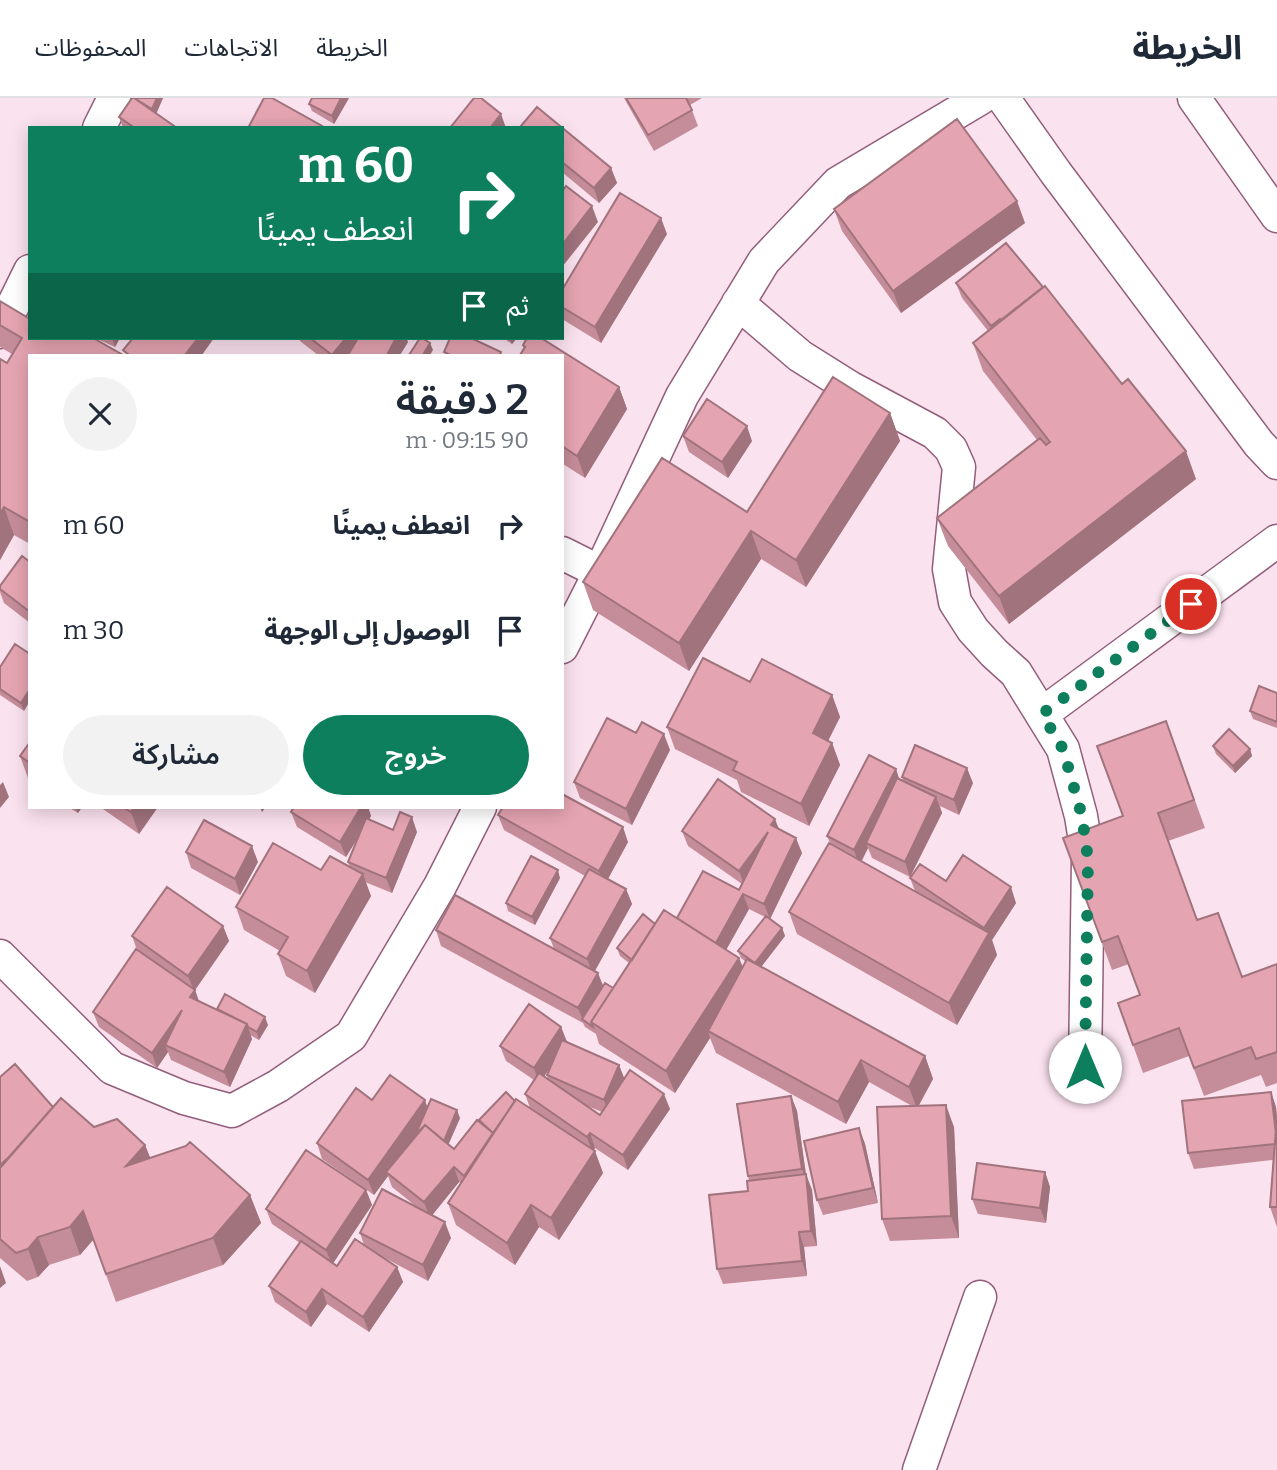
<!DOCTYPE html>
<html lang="ar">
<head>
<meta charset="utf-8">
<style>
  :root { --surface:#fff; --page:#f2f2f3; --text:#1f2937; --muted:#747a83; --line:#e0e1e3; --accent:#0d7f5c }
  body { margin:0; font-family:Bitter,"Noto Sans Arabic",serif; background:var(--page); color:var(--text); direction:rtl; height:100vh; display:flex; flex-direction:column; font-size:26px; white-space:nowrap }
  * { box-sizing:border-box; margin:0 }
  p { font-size:23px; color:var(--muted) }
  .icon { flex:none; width:38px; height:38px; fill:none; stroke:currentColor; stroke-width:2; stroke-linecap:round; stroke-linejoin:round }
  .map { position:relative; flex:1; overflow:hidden; direction:ltr }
  .sheet { position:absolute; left:28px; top:256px; width:536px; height:455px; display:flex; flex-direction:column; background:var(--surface); border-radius:0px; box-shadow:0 4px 18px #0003; direction:rtl }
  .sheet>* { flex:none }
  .guide { position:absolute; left:28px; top:28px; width:536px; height:214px; border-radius:0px; box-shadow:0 4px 18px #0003; direction:rtl; background:#0d7f5c; color:#fff; overflow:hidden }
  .pin { position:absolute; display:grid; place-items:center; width:60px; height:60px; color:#fff; margin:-30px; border:4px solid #fff; border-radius:50%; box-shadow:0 2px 7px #0007 }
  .me { position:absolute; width:77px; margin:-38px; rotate:0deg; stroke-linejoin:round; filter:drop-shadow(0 0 5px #0008) }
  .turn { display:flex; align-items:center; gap:24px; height:147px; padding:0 35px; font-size:32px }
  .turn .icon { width:91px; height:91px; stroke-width:2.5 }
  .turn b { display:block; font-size:49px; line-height:60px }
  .then { display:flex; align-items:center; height:66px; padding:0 35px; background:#0003; gap:14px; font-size:26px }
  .round { display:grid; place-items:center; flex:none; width:74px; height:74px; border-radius:37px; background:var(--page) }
  .head { display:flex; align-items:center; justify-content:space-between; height:119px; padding:0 35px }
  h1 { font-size:42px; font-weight:600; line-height:52px }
  .primary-button { display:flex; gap:14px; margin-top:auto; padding:14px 35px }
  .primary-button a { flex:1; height:80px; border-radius:42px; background:var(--accent); color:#fff; font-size:28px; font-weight:600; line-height:80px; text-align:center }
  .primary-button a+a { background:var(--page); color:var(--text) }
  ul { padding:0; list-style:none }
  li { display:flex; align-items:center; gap:21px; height:105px; padding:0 35px }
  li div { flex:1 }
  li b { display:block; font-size:26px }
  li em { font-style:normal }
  header { display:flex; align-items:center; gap:42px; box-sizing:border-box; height:98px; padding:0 35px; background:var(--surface); border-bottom:2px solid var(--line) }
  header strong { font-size:33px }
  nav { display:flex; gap:38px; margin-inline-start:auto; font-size:24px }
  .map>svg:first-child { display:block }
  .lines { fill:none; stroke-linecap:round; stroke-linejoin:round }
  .street-casing { stroke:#925e7b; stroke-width:35 }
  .street { stroke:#fff; stroke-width:32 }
  .wall { fill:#c58d99; fill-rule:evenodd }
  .shaded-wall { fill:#a0737d }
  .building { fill:#e5a4b2; stroke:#a0737d; stroke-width:2 }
  .route { stroke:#0d7f5c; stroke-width:12; stroke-dasharray:0 21.6 }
</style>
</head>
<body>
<header>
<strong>الخريطة</strong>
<nav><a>الخريطة</a><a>الاتجاهات</a><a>المحفوظات</a></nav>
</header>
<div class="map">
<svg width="1277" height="1372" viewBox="0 0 1277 1372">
  <rect width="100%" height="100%" fill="#fbe2ef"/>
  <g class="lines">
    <g class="street-casing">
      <path id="street" d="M1003,0L1056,75L1259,346L1277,365
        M1194,0L1277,118
        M99,30L114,0
        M738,205L800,258L851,290L935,335L951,351L959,369L949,471L955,504L973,532L994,555L1016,575L1063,651L1081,718L1088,761L1085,969
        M0,234L30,173
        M562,455L600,474
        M562,549L600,474L682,298L764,163L838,85L981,0
        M1042,616L1277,443
        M0,858L112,970L184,1000L232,1013L278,988L351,938L440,788L480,709
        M919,1372L980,1199"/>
    </g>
    <use href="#street" class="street"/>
  </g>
  <path class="wall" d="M163,0L156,15L177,30H123L119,19Z
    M312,0H349L334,26L312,13L309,6Z
    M624,0H702L690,7L698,28L654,53Z
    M562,30L611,70L617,85L599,105L562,74Z
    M834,111L1025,125L901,215L842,133Z
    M667,136L601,245L562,221V192Z
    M956,185L1196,381L1009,526L948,448L937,420L1037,342L983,273L973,245L988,233L962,200Z
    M0,203L30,221V446L14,437L0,462L7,265L12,256L0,249Z
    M95,240H120L115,249Z
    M299,240H406L408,244L400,257H318L300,243Z
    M503,240H517L512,246Z
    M527,240H541L619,289L627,311L585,380L563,366L562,367V257H520L524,250L523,247Z
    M890,315L900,343L806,489L761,461L689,573L593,512L583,484L747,414Z
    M683,338L752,343L728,380L689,354Z
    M30,464V525L4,505L0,494V488Z
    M15,546L24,613L0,597V569Z
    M750,584L832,597L840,619L828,643L832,645L840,667L809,728L741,694L737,682L675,651L667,629Z
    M1277,595V630L1253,621L1250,613Z
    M1166,623L1205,730L1168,743L1197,822L1242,879L1277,866V985L1266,989L1261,977L1204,998L1189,958L1143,975L1118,905L1140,897L1129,866L1112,872L1063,740L1123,718Z
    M30,644V681L28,680L20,658Z
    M1213,648L1250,651L1252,658L1235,675L1216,656Z
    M670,652L632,727L580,700L574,684Z
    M896,671L899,681L903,683L902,679L973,685L959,717L940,708L942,715L910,779L872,760L868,750L862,763L915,793L910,780L946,783L1016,805L992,842L997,857L957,927L797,836L789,814L830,745L827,738Z
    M68,709H82L78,715Z
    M100,709H158L139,736Z
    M294,709H368L371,718L369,721L393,732L417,734L392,795L365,784L371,798L315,895L286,878L278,856L280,853L244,832L236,809L321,772L350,769L348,764L359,738L346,759L297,729L291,714Z
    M498,717L628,744L608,781L626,791L632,806L595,873L603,888L613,890L629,865L620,858L617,850L655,825L677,820L739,792L742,786L688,748L682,733L779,731L802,755L770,821L782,830L785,838L761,869L925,958L933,981L918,1008L954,1029L959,1140L890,1143L882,1121L912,1008L869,984L846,1026L716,955L710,940L675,995L599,946L596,936L585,929L583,925L441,848L436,832L554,851L550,840L585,778L504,732ZM749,811L765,819L738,853L741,860L746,864L743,869L739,860L726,852Z
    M186,754L258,764L240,797L191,770Z
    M560,780L535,827L508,813L506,805Z
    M223,828L229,843L195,892L199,903L217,912L268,927L259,942L250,937L252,941L230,989L171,962L168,954L157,970L99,929L93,914L137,852L132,838Z
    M561,929L567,944L619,967L624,981L670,1011L628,1072L595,1050L594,1052L603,1075L559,1142L539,1129L515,1167L456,1127L448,1105L461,1085L459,1084L432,1117L451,1140L428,1183L381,1158L397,1169L403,1184L369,1234L327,1206L311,1229L275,1204L269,1188L300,1145L272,1126L266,1111L366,1092L372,1107L333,1165L337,1168L364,1147L360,1135L418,1110L392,1089L388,1078L374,1097L322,1061L317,1045L372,1002L427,1009L460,1020L448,1047L454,1051L480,1025L479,1022L515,1003L530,1010L525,996L534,982L506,963L500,948ZM550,969L547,977L548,982L544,979ZM585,1007L602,1014L600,1017Z
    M0,979L53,1009L94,1029L145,1047L150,1060L250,1097L261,1125L223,1167L116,1204L93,1141L80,1157L49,1167L38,1179L27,1183L0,1160Z
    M1271,994L1276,1009L1277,1015V1129L1270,1109L1273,1062L1194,1071L1188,1055Z
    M791,998L797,1013L806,1077L812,1092L817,1148L804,1149L807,1178L723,1186L717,1171L748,1093L749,1083L748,1078Z
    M859,1030L865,1046L878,1105L823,1117L817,1102Z
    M1045,1074L1050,1089L1046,1125L978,1116L972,1101Z"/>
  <path class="shaded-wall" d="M157,0H163L155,19L152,11Z
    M341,0H349L334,26L332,18Z
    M501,16L506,30H490Z
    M611,70L617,85L599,105L594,90Z
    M1017,103L1025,125L901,215L893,193Z
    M592,108L598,124L562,169V147Z
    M661,120L667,136L601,245L595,229Z
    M112,240H120L115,249Z
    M198,240H214L202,257H187L186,256Z
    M346,240H364L350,257H332Z
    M396,240H406L408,244L400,257H387Z
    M509,240H517L512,246Z
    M430,245L433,252L430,257H423Z
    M619,289L627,311L585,380L577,358Z
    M890,315L900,343L806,489L796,462Z
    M747,328L752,343L728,380L722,364Z
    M1186,353L1196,381L1009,526L999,498Z
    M4,409L14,437L0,462V416Z
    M751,433L761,461L689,573L679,545Z
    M30,591V603L24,613L21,605Z
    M832,597L840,619L821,657L813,635Z
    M664,636L670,652L632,727L626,711Z
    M832,645L840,667L809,728L801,706Z
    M1250,651L1252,658L1235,675L1233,668Z
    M967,670L973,685L959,717L954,702Z
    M896,671L901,687L866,745L868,750L859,767L854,752Z
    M3,684L9,699L0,710V687Z
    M936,699L942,715L910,779L905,764Z
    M75,709H82L78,715Z
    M134,709H158L139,736L131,714Z
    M260,709H266L262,714Z
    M361,709H368L371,718L346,759L340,744Z
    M412,719L417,734L392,795L386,780Z
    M775,721L781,736L771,727Z
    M623,729L628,744L604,788L599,773Z
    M768,734L745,788L739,773Z
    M796,740L802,755L770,821L764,806Z
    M252,748L258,764L240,797L235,781Z
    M558,772L560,780L535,827L532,819Z
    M363,776L371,798L315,895L307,873Z
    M1011,789L1016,805L992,842L997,857L957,927L949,905L987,838L984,830Z
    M626,791L632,806L593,876L587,861Z
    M743,796L749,811L721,861L715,846Z
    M223,828L229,843L195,892L200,907L190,899L194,893L188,878Z
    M782,830L785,838L758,873L755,865Z
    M739,860L747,882L708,933L710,940L675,995L666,973Z
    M598,875L604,890L583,922L578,910Z
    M182,912L165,947L168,954L157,970L152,955Z
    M265,919L268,927L259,942L257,934Z
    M247,926L252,941L230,989L224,974Z
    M561,929L567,944L539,986L534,970Z
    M925,958L933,981L917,1011L909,989Z
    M861,962L869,984L846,1026L838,1004Z
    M619,967L625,982L609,1018L604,1002Z
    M1271,994L1276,1009L1277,1047Z
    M664,996L670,1011L628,1072L623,1057Z
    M791,998L797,1013L807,1084L806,1076L812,1092L817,1148L811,1133L807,1086L802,1071Z
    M425,1002L430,1017L417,1033L418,1034L389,1076L386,1074L388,1078L374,1097L368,1082Z
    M946,1007L954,1029L959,1140L951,1118Z
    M457,1012L460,1020L446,1052L443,1044Z
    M859,1030L865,1046L878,1105L873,1090Z
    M590,1035L595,1050L592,1054L587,1039Z
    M145,1047L156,1074L126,1068Z
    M595,1053L603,1075L559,1142L551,1120Z
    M454,1069L459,1084L430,1120L424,1104Z
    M1045,1074L1050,1089L1046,1125L1040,1110Z
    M366,1092L372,1107L332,1167L326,1152Z
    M250,1097L261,1125L223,1167L213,1140Z
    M531,1107L539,1129L515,1167L507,1145Z
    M83,1113L94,1141L80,1157L70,1129Z
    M445,1124L451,1140L428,1183L423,1167Z
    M799,1134L804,1149L807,1178L802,1163Z
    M38,1139L49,1167L38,1179L28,1151Z
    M0,1168L6,1185L0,1190Z
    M397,1169L403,1184L369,1234L363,1219Z
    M322,1191L327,1206L311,1229L306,1214Z"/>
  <path class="building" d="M132,0H134L177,30H135L119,19Z
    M134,0H157L152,11Z
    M264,0H272L322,28L321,30H248Z
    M312,0H341L332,18L309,6Z
    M474,0H481L501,16L490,30H450Z
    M626,0H686L692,12L648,37Z
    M537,9L611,70L594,90L562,64V30L520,29Z
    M957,21L1017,103L893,193L834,111Z
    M566,88L592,108L562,147V94Z
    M620,95L661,120L595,229L562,209V192Z
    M1006,145L1043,189L1001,222L1000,221L991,228L956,185Z
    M1045,188L1122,286L1128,281L1186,353L999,498L937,420L1040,340L1046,347L1050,344L973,245Z
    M0,203L30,221V240H93L123,257H30V424L4,409L0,416V261L7,265L22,240L0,227Z
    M133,240H198L186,256L188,257H129L123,252Z
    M310,240H346L332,257Z
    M358,240H396L387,257H348Z
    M420,240H422L430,245L423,257H409Z
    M450,240H471L501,254L500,257H450L444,254Z
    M527,240H541L619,289L577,358L562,348V257H520L525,249L523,247Z
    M833,279L890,315L796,462L751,433L679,545L583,484L662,360L747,414Z
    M707,301L747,328L722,364L683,338Z
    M22,458L30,464V514L0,491V488Z
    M15,546L30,556V591L21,605L0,591V569Z
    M703,560L750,584L762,561L832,597L813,635L832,645L801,706L733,672L737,664L667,629Z
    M1259,588L1277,595V624L1250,613Z
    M607,620L636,635L642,624L664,636L626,711L574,684Z
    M1166,623L1194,702L1158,715L1197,822L1218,815L1242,879L1277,866V954L1256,961L1251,949L1194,970L1179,930L1133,947L1118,905L1140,897L1118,838L1102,844L1063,740L1123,718L1097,648Z
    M1229,631L1250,651L1233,668L1213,648Z
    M30,644V665L20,658Z
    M915,647L967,670L954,702L902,679Z
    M869,657L896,671L854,752L827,738Z
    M897,680L936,699L905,764L866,745Z
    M718,681L775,721L771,727L796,740L764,806L743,796L716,845L677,820L703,773L739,792L768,734L739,773L682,733Z
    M562,696L623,729L599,773L498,717L503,709H562Z
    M123,709H134L131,714Z
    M294,709H361L340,744L291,714Z
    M400,714L412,719L386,780L348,764L366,720L393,732Z
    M204,722L252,748L235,781L186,754Z
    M273,745L321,772L330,758L363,776L307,873L278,856L288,839L236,809Z
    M829,745L989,835L949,905L789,814Z
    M963,757L1011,789L984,830L910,780L920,766L946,783Z
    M531,758L558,772L532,819L506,805Z
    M589,771L626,791L587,861L550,840Z
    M167,789L223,828L188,878L132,838Z
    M455,797L598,875L578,910L436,832Z
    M664,812L739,860L666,973L591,924Z
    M643,816L655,826L632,862L617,850Z
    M766,818L782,830L755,865L738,853Z
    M136,851L195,892L190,899L247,926L224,974L165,947L182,912L152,955L93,914Z
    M747,861L925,958L909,989L861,962L838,1004L708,933Z
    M605,885L613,890L591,924L593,929L582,921Z
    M225,896L265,919L257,934L248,929L247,926L217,911Z
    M529,906L561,929L534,970L500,948Z
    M562,942L619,967L604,1002L547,977Z
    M15,966L53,1009L9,1059L0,1067V979Z
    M630,972L664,996L623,1057L590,1035L587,1039L525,996L539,975L600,1017Z
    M390,977L425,1002L368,1082L317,1045L356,990L372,1002Z
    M506,994L515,1003L493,1035L479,1022Z
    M1271,994L1276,1036L1275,1046L1188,1055L1182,1003Z
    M791,998L802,1071L748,1078L737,1006Z
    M61,1000L94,1029L117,1021L145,1047L126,1068L186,1048L190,1044L250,1097L213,1140L106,1176L83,1113L70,1129L38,1139L28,1151L16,1155L0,1141V1070Z
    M431,1001L457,1012L444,1043L425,1027L419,1033H417Z
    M516,1001L595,1053L551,1120L531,1107L507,1145L448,1105Z
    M946,1007L951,1118L882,1121L877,1009Z
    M1277,1017V1109H1270Z
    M477,1022L493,1035L464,1078L454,1069L424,1104L386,1074L425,1027L454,1051Z
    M859,1030L873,1090L817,1102L804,1043Z
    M306,1052L366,1092L326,1152L266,1111Z
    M977,1065L1045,1074L1040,1110L972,1101Z
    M806,1076L811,1133L799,1134L802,1163L717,1171L709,1097L748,1093L747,1083Z
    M382,1091L445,1124L423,1167L360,1135Z
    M355,1141L397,1169L363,1219L322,1191L306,1214L269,1188L301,1143L337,1168Z"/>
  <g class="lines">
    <path class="route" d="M1085,969L1088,761L1082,718L1063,651L1042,616L1191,506"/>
  </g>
</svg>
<div class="pin" style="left:1191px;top:506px;background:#d93025"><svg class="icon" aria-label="arrive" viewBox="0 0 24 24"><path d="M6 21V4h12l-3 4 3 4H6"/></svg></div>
<svg class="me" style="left:1085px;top:969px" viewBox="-20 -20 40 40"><circle r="19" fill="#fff"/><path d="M0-13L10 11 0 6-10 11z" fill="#0d7f5c"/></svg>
<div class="guide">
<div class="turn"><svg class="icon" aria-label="right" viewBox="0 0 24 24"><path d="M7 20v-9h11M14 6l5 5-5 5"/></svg><div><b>60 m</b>انعطف يمينًا</div></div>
<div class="then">ثم<svg class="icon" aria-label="arrive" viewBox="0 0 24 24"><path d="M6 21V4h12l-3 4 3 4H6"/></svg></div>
</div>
<section class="sheet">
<div class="head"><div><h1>2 دقيقة</h1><p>90 m · 09:15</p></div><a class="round"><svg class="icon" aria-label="close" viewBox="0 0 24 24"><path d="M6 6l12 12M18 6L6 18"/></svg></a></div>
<ul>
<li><svg class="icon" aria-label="right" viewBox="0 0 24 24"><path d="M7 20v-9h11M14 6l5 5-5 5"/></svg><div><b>انعطف يمينًا</b></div><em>60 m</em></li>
<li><svg class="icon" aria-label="arrive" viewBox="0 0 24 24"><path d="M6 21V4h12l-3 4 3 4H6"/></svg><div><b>الوصول إلى الوجهة</b></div><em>30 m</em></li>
</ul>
<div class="primary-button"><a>خروج</a><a>مشاركة</a></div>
</section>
</div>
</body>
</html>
